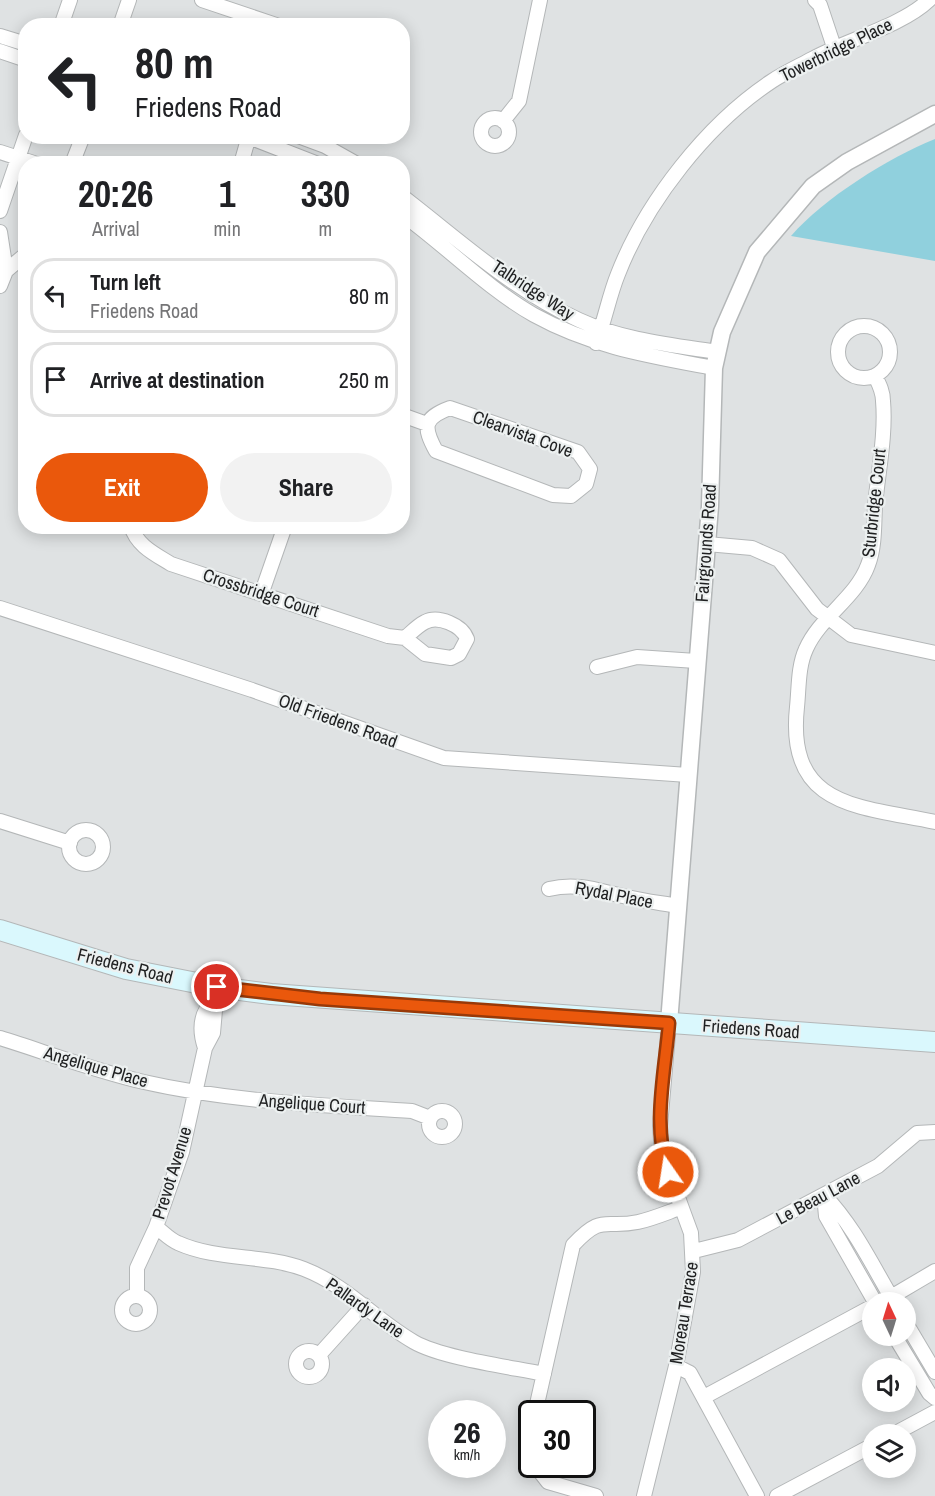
<!DOCTYPE html>
<html lang="en">
<head>
<meta charset="utf-8">
<style>
  :root { --surface:#fff; --page:#f2f2f2; --text:#202124; --muted:#757577; --line:#e0e0e0; --accent:#ea580c }
  body { margin:0; font-family:"Archivo Narrow",sans-serif; background:var(--page); color:var(--text); height:100vh; display:flex; flex-direction:column; font-size:22px; white-space:nowrap }
  * { box-sizing:border-box; margin:0 }
  p { font-size:20px; color:var(--muted) }
  .icon { flex:none; width:33px; height:33px; fill:none; stroke:currentColor; stroke-width:2; stroke-linecap:round; stroke-linejoin:round }
  .map { position:relative; flex:1; overflow:hidden }
  .sheet { position:absolute; left:18px; top:156px; width:392px; height:378px; display:flex; flex-direction:column; background:var(--surface); border-radius:24px; box-shadow:0 3px 15px #0003 }
  .sheet>* { flex:none }
  .banner { position:absolute; left:18px; top:18px; width:392px; height:126px; border-radius:24px; box-shadow:0 3px 15px #0003; background:#fff; color:var(--text); overflow:hidden }
  .needle { width:39px; rotate:356deg }
  .tools { position:absolute; left:862px; top:1292px; display:grid; gap:12px }
  .tools a { display:grid; place-items:center; width:54px; height:54px; border-radius:50%; background:var(--surface); box-shadow:0 3px 15px #0003; font-size:30px }
  .speed { position:absolute; left:428px; top:1400px; display:flex; gap:12px; font-size:30px; font-weight:700; text-align:center }
  .speed>* { display:grid; place-content:center; width:78px; height:78px; border-radius:50%; background:var(--surface); box-shadow:0 3px 15px #0003; line-height:1 }
  .speed small { font-size:15px; font-weight:400 }
  .speed .limit { border:3px solid #111; border-radius:9px; background:#fff; color:#111 }
  .pin { position:absolute; display:grid; place-items:center; width:51px; height:51px; color:#fff; margin:-26px; border:3px solid #fff; border-radius:50%; box-shadow:0 2px 6px #0007 }
  .me { position:absolute; width:66px; margin:-33px; rotate:347deg; stroke-linejoin:round; filter:drop-shadow(0 0 4px #0008) }
  .turn { display:flex; align-items:center; gap:21px; height:126px; padding:0 18px; font-size:27px }
  .turn .icon { width:78px; height:78px; stroke-width:2.5 }
  .turn b { display:block; font-size:42px; line-height:51px }
  .eta { display:flex; justify-content:space-evenly; align-items:center; height:102px; text-align:center }
  .eta b { font-size:36px; font-weight:700; line-height:42px }
  .action { display:flex; gap:12px; margin-top:auto; padding:12px 18px }
  .action a { flex:1; height:69px; border-radius:36px; background:var(--accent); color:#fff; font-size:24px; font-weight:700; line-height:69px; text-align:center }
  .action a+a { background:var(--page); color:var(--text) }
  ul { padding:0; list-style:none }
  li { display:flex; align-items:center; gap:18px; height:75px; margin:0 12px 9px; padding:0 6px; border:3px solid var(--line); border-radius:24px }
  li div { flex:1 }
  li b { display:block; font-size:22px }
  li em { font-style:normal }
  .map>svg:first-child { display:block }
  .green { fill:#90d0dd }
  .lines { fill:none; stroke-linecap:round; stroke-linejoin:round }
  .minor-casing { stroke:#b4b7b8; stroke-width:16 }
  .tertiary-casing { stroke:#b4b7b8; stroke-width:19 }
  .secondary-casing { stroke:#b4b7b8; stroke-width:22 }
  .minor { stroke:#fff; stroke-width:14 }
  .tertiary { stroke:#fff; stroke-width:16 }
  .secondary { stroke:#daf8fd; stroke-width:20 }
  .route-casing { stroke:#983908; stroke-width:15 }
  .route { stroke:#ea580c; stroke-width:10 }
  .labels { text-anchor:middle; stroke-width:4.5; stroke-linejoin:round; paint-order:stroke }
  .street-label { font-size:18px; fill:#1f2021; stroke:#ecf0f0 }
</style>
</head>
<body>
<div class="map">
<svg width="935" height="1496" viewBox="0 0 935 1496">
  <rect width="100%" height="100%" fill="#dfe2e3"/>
  <path class="green" d="M935,139V261L791,236C824,198 888,158 935,139Z"/>
  <g class="lines">
    <g class="minor-casing">
      <path id="minor" d="M202,0L279,26
        M815,0L820,5L834,47
        M61,26L70,0
        M120,26L129,0
        M0,36L26,44
        M0,51L26,60
        M481 132a14 14 0 1 1 28 0a14 14 0 1 1-28 0Z
        M503,121L519,101L540,0
        M246,136L318,164
        M298,136L325,146L357,164
        M0,152L37,164
        M72,164L83,136
        M241,164L249,136
        M402,196C458,239 514,291 579,320C622,340 671,345 717,352
        M0,211L26,135
        M402,214C445,245 488,289 534,315C592,347 650,356 714,368
        M0,232L6,271
        M0,286L6,271L26,254
        M838 352a26 26 0 1 1 52 0a26 26 0 1 1-52 0Z
        M596,343C605,320 609,296 618,274C646,202 707,124 772,81C784,73 799,66 812,59C846,40 902,26 929,0
        M875,376C879,384 883,391 883,401C886,435 878,472 875,506C874,524 875,547 868,565C856,598 820,617 806,649C798,666 799,688 797,707C786,808 859,806 935,822
        M450,408L578,452L590,469L586,484L571,496L553,495L436,451C423,427 423,418 450,408Z
        M402,415L427,424
        M131,526C137,546 155,554 171,564L388,636L405,638L425,654L451,658L459,654L467,639C462,625 438,615 425,622C417,626 411,633 405,638
        M707,544L752,548L779,560L817,609L851,635L935,653
        M262,592L285,526
        M0,608L252,690L444,758L688,775
        M597,667L637,657L696,661
        M0,821L70,843
        M69 847a17 17 0 1 1 34 0a17 17 0 1 1-34 0Z
        M549,889C578,882 599,891 627,897C644,901 661,903 678,906
        M0,1038C48,1053 96,1071 144,1082C232,1102 322,1105 412,1111L430,1118
        M205,1048C199,1030 200,1013 214,1000
        M429 1124a13 13 0 1 1 26 0a13 13 0 1 1-26 0Z
        M824,1195C854,1226 872,1265 894,1302
        M824,1195L826,1216L875,1302
        M156,1227C163,1232 170,1240 178,1243C218,1261 264,1254 304,1269C348,1286 375,1320 414,1342C442,1358 510,1367 544,1374
        M694,1251L738,1240L878,1166L917,1133L935,1132
        M137,1296V1268L156,1227L182,1152L205,1048L213,1033L217,987
        M122 1310a14 14 0 1 1 28 0a14 14 0 1 1-28 0Z
        M891,1297L935,1271
        M906,1323L935,1372
        M894,1335L929,1393L935,1398
        M296 1364a13 13 0 1 1 26 0a13 13 0 1 1-26 0Z
        M319,1355L364,1305
        M676,1366L690,1373L757,1496
        M704,1397L873,1306
        M535,1413L573,1245C603,1213 604,1229 638,1222C652,1219 666,1213 680,1208
        M894,1434L935,1412
        M531,1447V1452
        M534,1464L548,1482L596,1496
        M644,1496L676,1366L693,1272L691,1233L662,1154L660,1126L669,1023
        M777,1496L873,1445"/>
    </g>
    <g class="tertiary-casing">
      <path id="tertiary" d="M669,1023L710,506L714,368L722,332L757,252L813,186L847,162L935,114"/>
    </g>
    <g class="secondary-casing">
      <path id="secondary" d="M0,930L126,969L217,987L271,994L935,1042"/>
    </g>
    <use href="#minor" class="minor"/>
    <use href="#tertiary" class="tertiary"/>
    <use href="#secondary" class="secondary"/>
  </g>
  <g class="lines">
    <g class="route-casing">
      <path id="route" d="M217,987L320,999L669,1023C665,1072 652,1125 668,1172"/>
    </g>
    <use href="#route" class="route"/>
  </g>
  <g class="labels">
    <g class="street-label">
      <text transform="translate(836 50) rotate(-26)" y="6">Towerbridge Place</text>
      <text transform="translate(533 290) rotate(33)" y="6">Talbridge Way</text>
      <text transform="translate(523 434) rotate(20)" y="6">Clearvista Cove</text>
      <text transform="translate(874 503) rotate(-84)" y="6">Sturbridge Court</text>
      <text transform="translate(706 543) rotate(-86)" y="6">Fairgrounds Road</text>
      <text transform="translate(261 593) rotate(18)" y="6">Crossbridge Court</text>
      <text transform="translate(338 721) rotate(20)" y="6">Old Friedens Road</text>
      <text transform="translate(614 895) rotate(11)" y="6">Rydal Place</text>
      <text transform="translate(125 966) rotate(14)" y="6">Friedens Road</text>
      <text transform="translate(751 1029) rotate(4)" y="6">Friedens Road</text>
      <text transform="translate(96 1067) rotate(16)" y="6">Angelique Place</text>
      <text transform="translate(312 1104) rotate(4)" y="6">Angelique Court</text>
      <text transform="translate(172 1173) rotate(-73)" y="6">Prevot Avenue</text>
      <text transform="translate(818 1198) rotate(-28)" y="6">Le Beau Lane</text>
      <text transform="translate(365 1308) rotate(35)" y="6">Pallardy Lane</text>
      <text transform="translate(684 1313) rotate(-81)" y="6">Moreau Terrace</text>
    </g>
  </g>
</svg>
<div class="tools">
<a><svg class="needle" viewBox="-14 -14 28 28"><path d="M0-13l5 13h-10z" fill="#e53935"/><path d="M0 13l5-13h-10z" fill="#757577"/></svg></a>
<a><svg class="icon" aria-label="sound" viewBox="0 0 24 24"><path d="M4 9h4l5-4v14l-5-4H4zM17 9q2 3 0 6"/></svg></a>
<a><svg class="icon" aria-label="layers" viewBox="0 0 24 24"><path d="M12 4l9 5-9 5-9-5zM3 14l9 5 9-5"/></svg></a>
</div>
<div class="speed"><div>26<small>km/h</small></div><div class="limit">30</div></div>
<div class="pin" style="left:217px;top:987px;background:#d93025"><svg class="icon" aria-label="arrive" viewBox="0 0 24 24"><path d="M6 21V4h12l-3 4 3 4H6"/></svg></div>
<svg class="me" style="left:668px;top:1172px" viewBox="-20 -20 40 40"><circle r="17" fill="#ea580c" stroke="#fff" stroke-width="3"/><path d="M0-11L8 9 0 5-8 9z" fill="#fff"/></svg>
<div class="banner">
<div class="turn"><svg class="icon" aria-label="left" viewBox="0 0 24 24"><path d="M17 20v-9H6M10 6l-5 5 5 5"/></svg><div><b>80 m</b>Friedens Road</div></div>
</div>
<section class="sheet">
<div class="eta">
<div><b>20:26</b><p>Arrival</p></div>
<div><b>1</b><p>min</p></div>
<div><b>330</b><p>m</p></div>
</div>
<ul>
<li><svg class="icon" aria-label="left" viewBox="0 0 24 24"><path d="M17 20v-9H6M10 6l-5 5 5 5"/></svg><div><b>Turn left</b><p>Friedens Road</p></div><em>80 m</em></li>
<li><svg class="icon" aria-label="arrive" viewBox="0 0 24 24"><path d="M6 21V4h12l-3 4 3 4H6"/></svg><div><b>Arrive at destination</b></div><em>250 m</em></li>
</ul>
<div class="action"><a>Exit</a><a>Share</a></div>
</section>
</div>
</body>
</html>
